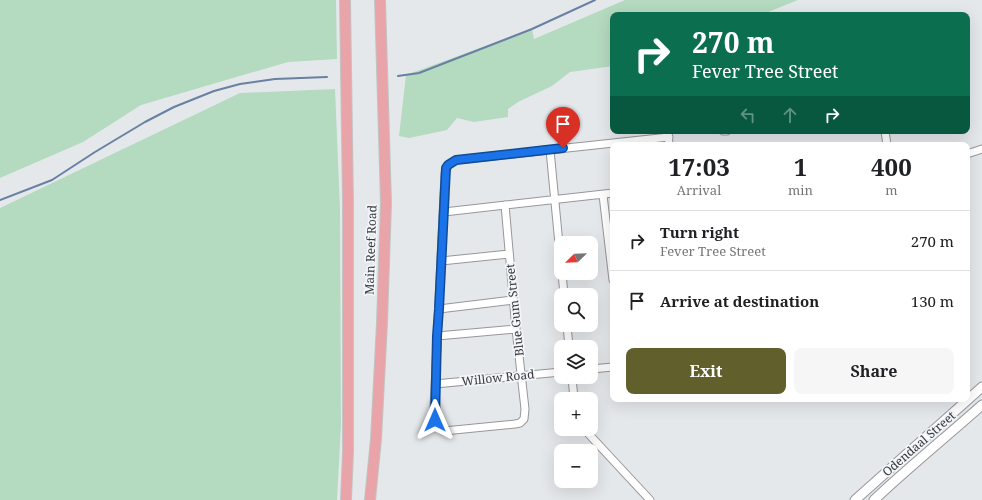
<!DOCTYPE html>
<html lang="en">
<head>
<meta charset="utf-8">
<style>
  :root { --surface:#fff; --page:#f6f6f6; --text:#202124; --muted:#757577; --line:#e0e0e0; --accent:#615f2c }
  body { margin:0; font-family:"Noto Serif",serif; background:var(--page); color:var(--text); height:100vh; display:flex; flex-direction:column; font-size:15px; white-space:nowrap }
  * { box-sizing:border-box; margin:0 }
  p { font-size:13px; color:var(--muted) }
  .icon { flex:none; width:22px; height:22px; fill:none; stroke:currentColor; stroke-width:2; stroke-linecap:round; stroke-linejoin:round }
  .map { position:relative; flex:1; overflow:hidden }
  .drawer { position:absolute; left:610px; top:142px; width:360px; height:260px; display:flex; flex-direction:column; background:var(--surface); border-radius:8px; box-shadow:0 4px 16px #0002 }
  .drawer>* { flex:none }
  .banner { position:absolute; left:610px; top:12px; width:360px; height:122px; border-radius:8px; box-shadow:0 4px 16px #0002; background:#0b6e4f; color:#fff; overflow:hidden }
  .needle { width:26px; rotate:247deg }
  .buttons { position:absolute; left:554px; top:236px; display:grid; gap:8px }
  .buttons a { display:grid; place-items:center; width:44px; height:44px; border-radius:8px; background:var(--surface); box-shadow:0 4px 16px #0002; font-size:20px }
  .pin { position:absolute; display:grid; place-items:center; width:34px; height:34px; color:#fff; margin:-41px -17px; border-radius:50% 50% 50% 0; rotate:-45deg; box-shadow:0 0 4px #0007 }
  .pin .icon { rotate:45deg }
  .me { position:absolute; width:44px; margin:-22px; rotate:0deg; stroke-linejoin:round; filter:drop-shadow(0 0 3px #0008) }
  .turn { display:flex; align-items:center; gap:14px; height:84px; padding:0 16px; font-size:18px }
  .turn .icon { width:52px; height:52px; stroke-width:2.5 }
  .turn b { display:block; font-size:28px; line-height:34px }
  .lanes { display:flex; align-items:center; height:38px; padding:0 16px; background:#0003; justify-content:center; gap:20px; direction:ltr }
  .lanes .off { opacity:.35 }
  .eta { display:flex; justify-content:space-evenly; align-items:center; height:68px; text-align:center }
  .eta b { font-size:24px; font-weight:700; line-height:28px }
  .action { display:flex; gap:8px; margin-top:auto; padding:8px 16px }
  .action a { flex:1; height:46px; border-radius:8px; background:var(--accent); color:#fff; font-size:16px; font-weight:700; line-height:46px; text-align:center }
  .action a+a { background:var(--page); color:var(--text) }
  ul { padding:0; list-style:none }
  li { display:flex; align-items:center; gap:12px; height:60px; padding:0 16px; border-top:1px solid var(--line) }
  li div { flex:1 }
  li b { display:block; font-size:15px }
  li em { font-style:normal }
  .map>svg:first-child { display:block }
  .green { fill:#b4dac0 }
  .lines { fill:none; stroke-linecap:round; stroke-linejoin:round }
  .stream { stroke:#6880a2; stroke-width:2 }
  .street-casing { stroke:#95979b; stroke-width:9 }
  .secondary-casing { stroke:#95979b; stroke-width:11 }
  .primary-casing { stroke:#c3c4c4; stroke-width:12 }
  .street { stroke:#fff; stroke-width:7 }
  .secondary { stroke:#fff; stroke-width:9 }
  .primary { stroke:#e8a4a8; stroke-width:10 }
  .route-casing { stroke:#114b97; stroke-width:10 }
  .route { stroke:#1a73e8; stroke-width:7 }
  .labels { text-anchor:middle; stroke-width:3.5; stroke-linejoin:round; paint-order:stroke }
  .street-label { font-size:12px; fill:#38393a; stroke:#f2f5f9 }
</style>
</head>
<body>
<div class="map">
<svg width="982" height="500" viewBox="0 0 982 500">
  <rect width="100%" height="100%" fill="#e5e8eb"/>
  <path class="green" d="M0,0H336L337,59L288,62L141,105L83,142L0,178Z
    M625,0H798L761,15H613V66L570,72L552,86L518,102L508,109V117L474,122L457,118L447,130L409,138L399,136L406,75L532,29L534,39Z
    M335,89L340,209L341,425L337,500H0V208L240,93Z"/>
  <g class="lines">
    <path class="stream" d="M398,76L419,73L532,29L595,0
      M0,200L52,180L95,152L145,122L174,107L214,91L240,84L275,79L327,77"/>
    <g class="street-casing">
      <path id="street" d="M668,131L669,145
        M723,131H727
        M885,131L887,145
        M550,150L561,265
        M967,154L982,149
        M603,195L613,280
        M505,205L516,329L525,409L524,419L520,423L515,424L444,431C434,426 435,419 434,409L445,174L448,165L456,160L669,137
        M444,212L613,193
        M441,261L509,254
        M562,273L564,295
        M439,309L513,300
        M567,325L569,347
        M437,336L516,329
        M591,369L613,367
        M572,377L574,399
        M435,384L561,372
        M584,429L650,500"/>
    </g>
    <g class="secondary-casing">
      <path id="secondary" d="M855,500L982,387
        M874,500C909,467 946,437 982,405"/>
    </g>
    <g class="primary-casing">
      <path id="primary" d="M345,0L348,203V452L346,500
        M370,500L376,439L382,323L386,203L380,0"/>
    </g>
    <use href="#street" class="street"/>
    <use href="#secondary" class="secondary"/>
    <use href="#primary" class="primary"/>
  </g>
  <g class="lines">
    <g class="route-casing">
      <path id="route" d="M435,420L437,336L439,309L446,168L448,165L456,160L563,148"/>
    </g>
    <use href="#route" class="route"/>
  </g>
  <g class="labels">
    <g class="street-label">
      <text transform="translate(371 250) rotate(-88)" y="4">Main Reef Road</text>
      <text transform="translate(515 310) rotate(-96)" y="4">Blue Gum Street</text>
      <text transform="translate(498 378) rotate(-6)" y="4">Willow Road</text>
      <text transform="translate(919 444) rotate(-41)" y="4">Odendaal Street</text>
    </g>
  </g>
</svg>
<div class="buttons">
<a><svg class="needle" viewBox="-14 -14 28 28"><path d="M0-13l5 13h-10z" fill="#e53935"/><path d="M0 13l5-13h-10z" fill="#757577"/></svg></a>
<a><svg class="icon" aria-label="search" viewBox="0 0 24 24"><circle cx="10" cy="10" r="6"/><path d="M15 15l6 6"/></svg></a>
<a><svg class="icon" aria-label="layers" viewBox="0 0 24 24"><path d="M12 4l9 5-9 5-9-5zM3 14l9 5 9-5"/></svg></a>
<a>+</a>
<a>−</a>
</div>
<div class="pin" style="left:563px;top:148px;background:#d93025"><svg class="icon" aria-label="arrive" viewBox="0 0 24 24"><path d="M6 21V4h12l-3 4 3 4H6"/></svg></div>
<svg class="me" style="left:435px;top:420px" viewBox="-20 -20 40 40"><path d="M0-17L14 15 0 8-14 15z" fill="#1a73e8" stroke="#fff" stroke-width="4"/></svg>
<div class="banner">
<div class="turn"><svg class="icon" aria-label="right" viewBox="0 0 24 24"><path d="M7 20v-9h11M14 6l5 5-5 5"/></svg><div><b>270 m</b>Fever Tree Street</div></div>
<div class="lanes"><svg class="icon off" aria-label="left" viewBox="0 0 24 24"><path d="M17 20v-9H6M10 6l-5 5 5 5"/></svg><svg class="icon off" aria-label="ahead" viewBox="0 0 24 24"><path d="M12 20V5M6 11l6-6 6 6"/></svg><svg class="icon" aria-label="right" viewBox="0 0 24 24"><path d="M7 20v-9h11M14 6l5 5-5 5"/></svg></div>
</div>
<section class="drawer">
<div class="eta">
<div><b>17:03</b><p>Arrival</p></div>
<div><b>1</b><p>min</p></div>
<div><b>400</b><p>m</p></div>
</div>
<ul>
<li><svg class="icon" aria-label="right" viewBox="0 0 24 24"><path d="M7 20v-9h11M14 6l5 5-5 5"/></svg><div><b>Turn right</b><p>Fever Tree Street</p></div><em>270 m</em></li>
<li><svg class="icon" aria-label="arrive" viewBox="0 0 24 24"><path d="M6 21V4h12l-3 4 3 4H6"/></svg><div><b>Arrive at destination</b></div><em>130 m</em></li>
</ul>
<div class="action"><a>Exit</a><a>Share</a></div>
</section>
</div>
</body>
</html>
